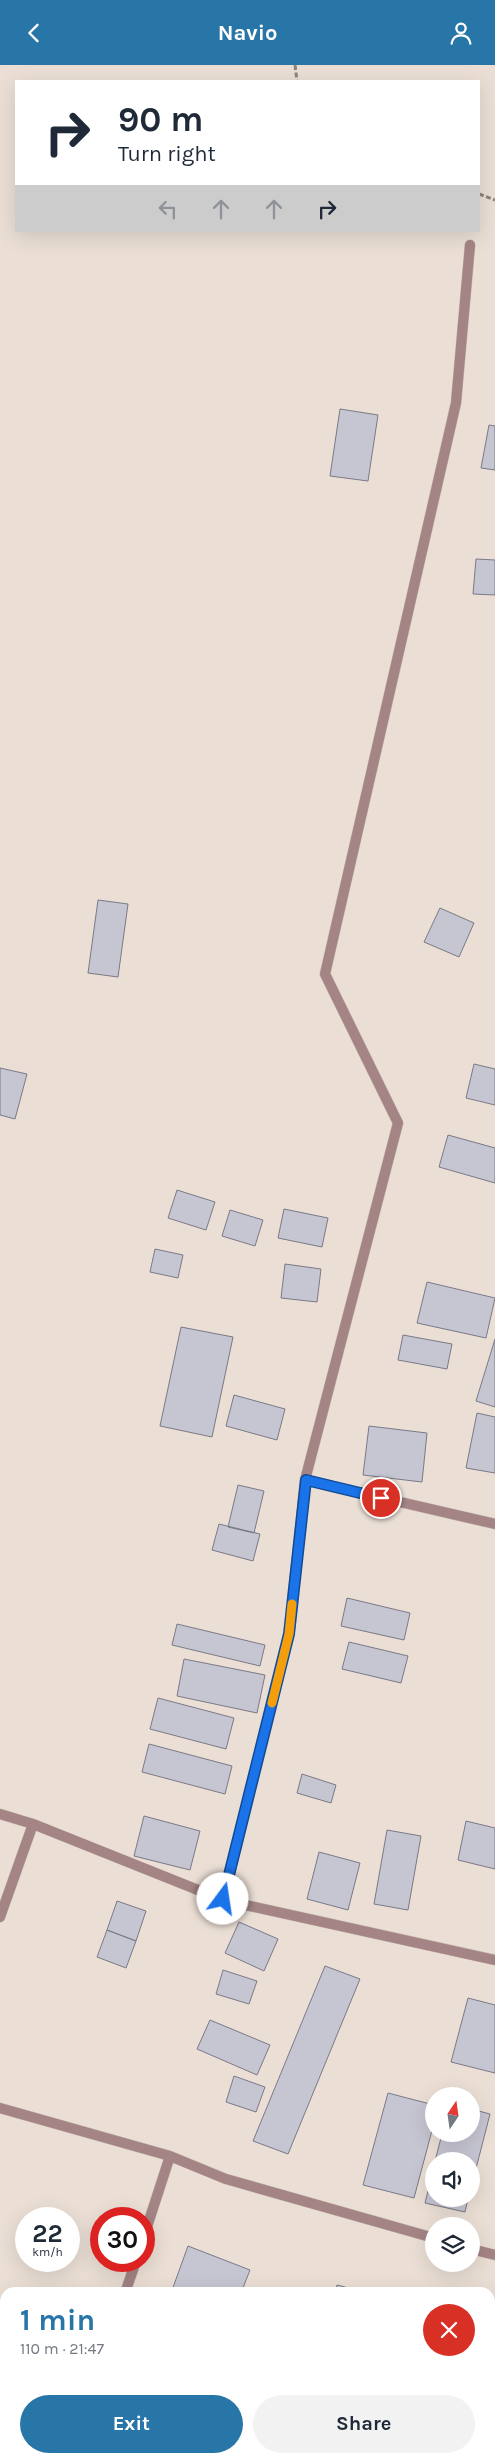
<!DOCTYPE html>
<html lang="en">
<head>
<meta charset="utf-8">
<style>
  :root { --surface:#fff; --page:#f2f2f3; --text:#1f2937; --muted:#747a83; --accent:#2875a8 }
  body { margin:0; font-family:Karla,sans-serif; background:var(--page); color:var(--text); height:100vh; display:flex; flex-direction:column; font-size:19px; white-space:nowrap }
  * { box-sizing:border-box; margin:0 }
  p { font-size:16px; color:var(--muted) }
  .icon { flex:none; width:28px; height:28px; fill:none; stroke:currentColor; stroke-width:2; stroke-linecap:round; stroke-linejoin:round }
  .map { position:relative; flex:1; overflow:hidden }
  .details { position:absolute; left:0px; top:2222px; width:495px; height:176px; display:flex; flex-direction:column; background:var(--surface); border-radius:15px 15px 0 0; box-shadow:0 5px 20px #0002 }
  .details>* { flex:none }
  .top-card { position:absolute; left:15px; top:15px; width:465px; height:152px; border-radius:0px; box-shadow:0 5px 20px #0002; background:#fff; color:var(--text); overflow:hidden }
  .needle { width:32px; rotate:13deg }
  .fabs { position:absolute; left:425px; top:2022px; display:grid; gap:10px }
  .fabs a { display:grid; place-items:center; width:55px; height:55px; border-radius:50%; background:var(--surface); box-shadow:0 5px 20px #0002; font-size:25px }
  .speed { position:absolute; left:15px; top:2142px; display:flex; gap:10px; font-size:25px; font-weight:700; text-align:center }
  .speed>* { display:grid; place-content:center; width:65px; height:65px; border-radius:50%; background:var(--surface); box-shadow:0 5px 20px #0002; line-height:1 }
  .speed small { font-size:12px; font-weight:400 }
  .speed .limit { border:8px solid #d22; background:#fff; color:#111 }
  .pin { position:absolute; display:grid; place-items:center; width:42px; height:42px; color:#fff; margin:-21px; border:2px solid #fff; border-radius:50%; box-shadow:0 1px 5px #0007 }
  .me { position:absolute; width:55px; margin:-28px; rotate:14deg; stroke-linejoin:round; filter:drop-shadow(0 0 4px #0008) }
  .turn { display:flex; align-items:center; gap:18px; height:105px; padding:0 20px; font-size:22px }
  .turn .icon { width:65px; height:65px; stroke-width:2.5 }
  .turn b { display:block; font-size:35px; line-height:42px }
  .lanes { display:flex; align-items:center; height:48px; padding:0 20px; background:#0003; justify-content:center; gap:25px; direction:ltr }
  .lanes .off { opacity:.35 }
  .round { display:grid; place-items:center; flex:none; width:52px; height:52px; border-radius:26px; background:var(--page) }
  .headline { display:flex; align-items:center; justify-content:space-between; height:85px; padding:0 20px }
  h1 { font-size:30px; font-weight:700; line-height:38px; color:var(--accent) }
  .cta { display:flex; gap:10px; margin-top:auto; padding:10px 20px }
  .cta a { flex:1; height:58px; border-radius:30px; background:var(--accent); color:#fff; font-size:20px; font-weight:700; line-height:58px; text-align:center }
  .cta a+a { background:var(--page); color:var(--text) }
  header { display:flex; justify-content:space-between; align-items:center; height:65px; padding:0 20px; background:var(--accent); color:#fff; font-size:22px; font-weight:700 }
  .map>svg:first-child { display:block }
  .building { fill:#c6c5d2; stroke:#7a7986 }
  .lines { fill:none; stroke-linecap:round; stroke-linejoin:round }
  .street-casing { stroke:#c6bbb2; stroke-width:11 }
  .path { stroke:#8b837c; stroke-width:3; stroke-dasharray:5 2.5; stroke-linecap:butt }
  .street { stroke:#a58485; stroke-width:10 }
  .route-casing { stroke:#114b97; stroke-width:12 }
  .route { stroke:#1a73e8; stroke-width:9 }
  .slow { stroke:#f59e0b; stroke-width:9 }
</style>
</head>
<body>
<header><svg class="icon" aria-label="back" viewBox="0 0 24 24"><path d="M15 5l-7 7 7 7"/></svg>Navio<svg class="icon" aria-label="person" viewBox="0 0 24 24"><circle cx="12" cy="8" r="4"/><path d="M4 21q1-7 8-7t8 7"/></svg></header>
<div class="map">
<svg width="495" height="2398" viewBox="0 0 495 2398">
  <rect width="100%" height="100%" fill="#ebdfd5"/>
  <path class="building" d="M340,344L378,350L368,416L330,411Z
    M489,360L495,361V405L481,403Z
    M476,494L495,495V530L473,529Z
    M98,835L128,839L118,912L88,908Z
    M440,843L474,858L459,892L424,877Z
    M474,999L495,1004V1040L466,1033Z
    M0,1003L27,1009L15,1054L0,1050Z
    M448,1070L495,1083V1118L439,1102Z
    M177,1125L215,1137L206,1165L168,1153Z
    M284,1144L328,1153L322,1182L278,1173Z
    M230,1145L263,1155L255,1181L222,1171Z
    M155,1184L183,1190L178,1213L150,1207Z
    M285,1199L321,1204L317,1237L281,1233Z
    M427,1217L495,1233L486,1273L417,1258Z
    M181,1262L233,1272L212,1372L160,1361Z
    M403,1270L452,1279L447,1304L398,1295Z
    M495,1274V1342L476,1336Z
    M234,1330L285,1344L277,1375L226,1361Z
    M477,1348L495,1352V1408L466,1403Z
    M369,1361L427,1368L422,1417L363,1410Z
    M238,1420L264,1426L254,1468L228,1462Z
    M219,1459L260,1469L253,1496L212,1485Z
    M347,1533L410,1548L404,1575L341,1561Z
    M177,1559L265,1580L260,1601L172,1580Z
    M349,1577L408,1591L401,1618L342,1604Z
    M184,1594L265,1610L257,1648L177,1631Z
    M158,1633L234,1653L226,1684L150,1664Z
    M149,1679L232,1701L225,1729L142,1707Z
    M302,1709L336,1720L331,1738L297,1728Z
    M144,1751L200,1766L190,1805L134,1791Z
    M466,1756L495,1763V1804L458,1795Z
    M387,1765L421,1771L408,1845L374,1839Z
    M319,1787L360,1798L348,1845L307,1834Z
    M117,1836L146,1846L136,1876L107,1865Z
    M239,1857L278,1874L264,1906L225,1888Z
    M107,1865L136,1876L126,1903L97,1892Z
    M325,1901L360,1914L288,2089L253,2076Z
    M223,1905L257,1916L249,1939L216,1929Z
    M468,1933L495,1940V2008L451,1997Z
    M210,1955L270,1980L257,2010L197,1984Z
    M234,2011L265,2022L256,2047L226,2037Z
    M388,2028L434,2040V2058L414,2133L363,2120Z
    M471,2044L490,2049L471,2123V2096H435L442,2069H471Z
    M434,2102V2134H468L465,2147L425,2138Z
    M188,2181L250,2205L241,2228H171Z
    M337,2220L368,2228H335Z"/>
  <g class="lines">
    <g class="street-casing">
      <path id="street" d="M470,180L456,338L325,909L398,1058L305,1415L495,1459
        M305,1415L289,1569L223,1835L495,1895
        M0,1749L33,1759L223,1835
        M0,1852L33,1759
        M0,2043L170,2091L226,2114L434,2173
        M144,2171L170,2091
        M471,2184L495,2190
        M125,2228L136,2196
        M74,2398L75,2394"/>
    </g>
    <path class="path" d="M295,0L297,16
      M479,129L495,135"/>
    <use href="#street" class="street"/>
  </g>
  <g class="lines">
    <g class="route-casing">
      <path id="route" d="M223,1834L289,1569L306,1415L381,1433"/>
    </g>
    <use href="#route" class="route"/>
    <path class="slow" d="M272,1638L289,1569L292,1539"/>
  </g>
</svg>
<div class="fabs">
<a><svg class="needle" viewBox="-14 -14 28 28"><path d="M0-13l5 13h-10z" fill="#e53935"/><path d="M0 13l5-13h-10z" fill="#747a83"/></svg></a>
<a><svg class="icon" aria-label="sound" viewBox="0 0 24 24"><path d="M4 9h4l5-4v14l-5-4H4zM17 9q2 3 0 6"/></svg></a>
<a><svg class="icon" aria-label="layers" viewBox="0 0 24 24"><path d="M12 4l9 5-9 5-9-5zM3 14l9 5 9-5"/></svg></a>
</div>
<div class="speed"><div>22<small>km/h</small></div><div class="limit">30</div></div>
<div class="pin" style="left:381px;top:1433px;background:#d93025"><svg class="icon" aria-label="arrive" viewBox="0 0 24 24"><path d="M6 21V4h12l-3 4 3 4H6"/></svg></div>
<svg class="me" style="left:223px;top:1834px" viewBox="-20 -20 40 40"><circle r="19" fill="#fff"/><path d="M0-13L10 11 0 6-10 11z" fill="#1a73e8"/></svg>
<div class="top-card">
<div class="turn"><svg class="icon" aria-label="right" viewBox="0 0 24 24"><path d="M7 20v-9h11M14 6l5 5-5 5"/></svg><div><b>90 m</b>Turn right</div></div>
<div class="lanes"><svg class="icon off" aria-label="left" viewBox="0 0 24 24"><path d="M17 20v-9H6M10 6l-5 5 5 5"/></svg><svg class="icon off" aria-label="ahead" viewBox="0 0 24 24"><path d="M12 20V5M6 11l6-6 6 6"/></svg><svg class="icon off" aria-label="ahead" viewBox="0 0 24 24"><path d="M12 20V5M6 11l6-6 6 6"/></svg><svg class="icon" aria-label="right" viewBox="0 0 24 24"><path d="M7 20v-9h11M14 6l5 5-5 5"/></svg></div>
</div>
<section class="details">
<div class="headline"><div><h1>1 min</h1><p>110 m · 21:47</p></div><a class="round" style="background:#d93025;color:#fff"><svg class="icon" aria-label="close" viewBox="0 0 24 24"><path d="M6 6l12 12M18 6L6 18"/></svg></a></div>
<div class="cta"><a>Exit</a><a>Share</a></div>
</section>
</div>
</body>
</html>
